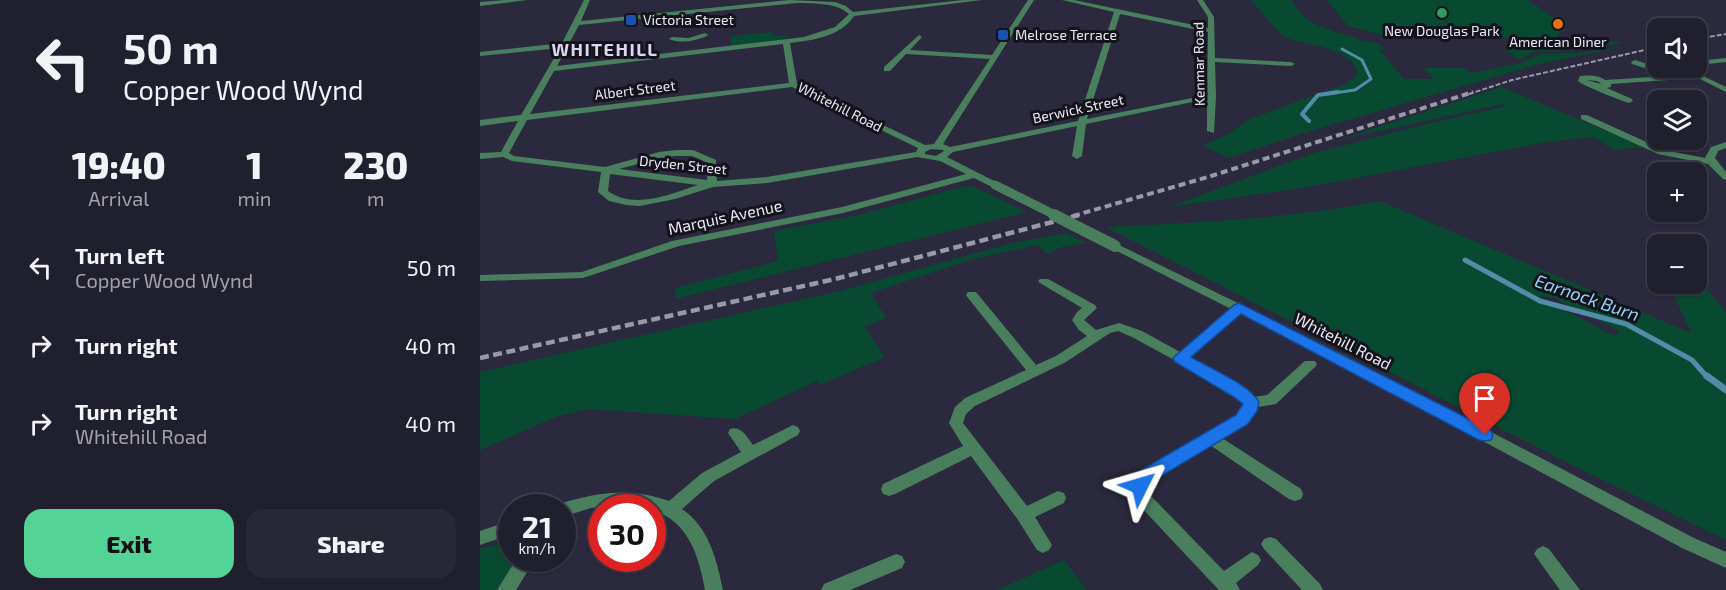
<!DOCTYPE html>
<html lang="en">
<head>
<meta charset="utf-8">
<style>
  :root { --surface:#201f2e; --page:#282736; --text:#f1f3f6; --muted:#a2a2aa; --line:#3d3d4a; --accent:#53d396 }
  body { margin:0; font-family:"Exo 2",sans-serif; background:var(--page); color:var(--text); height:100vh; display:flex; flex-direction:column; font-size:22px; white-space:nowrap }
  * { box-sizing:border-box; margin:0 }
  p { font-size:20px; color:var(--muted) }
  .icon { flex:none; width:33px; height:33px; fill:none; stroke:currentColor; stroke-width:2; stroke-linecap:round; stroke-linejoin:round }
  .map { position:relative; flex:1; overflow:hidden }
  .drawer { display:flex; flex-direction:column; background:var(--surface); width:480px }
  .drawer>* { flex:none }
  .guide { background:#201f2e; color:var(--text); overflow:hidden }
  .fabs { position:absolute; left:1167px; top:18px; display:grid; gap:12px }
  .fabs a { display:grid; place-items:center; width:60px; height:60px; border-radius:12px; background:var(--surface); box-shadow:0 2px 4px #0004,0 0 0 2px var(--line); font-size:30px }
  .speed { position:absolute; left:18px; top:494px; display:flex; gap:12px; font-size:30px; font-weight:700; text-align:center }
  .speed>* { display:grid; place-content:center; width:78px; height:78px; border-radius:50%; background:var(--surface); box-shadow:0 2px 4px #0004,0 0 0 2px var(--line); line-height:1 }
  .speed small { font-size:15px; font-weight:400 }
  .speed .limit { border:9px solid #d22; background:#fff; color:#111 }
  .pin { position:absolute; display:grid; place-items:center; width:51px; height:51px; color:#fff; margin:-62px -26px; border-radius:50% 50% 50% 0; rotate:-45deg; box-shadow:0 0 6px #0007 }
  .pin .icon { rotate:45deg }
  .me { position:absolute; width:66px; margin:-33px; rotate:50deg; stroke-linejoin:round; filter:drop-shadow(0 0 4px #0008) }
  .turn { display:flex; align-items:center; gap:21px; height:126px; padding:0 24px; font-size:27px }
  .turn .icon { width:78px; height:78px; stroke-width:2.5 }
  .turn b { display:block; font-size:42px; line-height:51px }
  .eta { display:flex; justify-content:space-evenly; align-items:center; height:102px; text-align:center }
  .eta b { font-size:36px; font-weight:800; line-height:42px }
  .button { display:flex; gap:12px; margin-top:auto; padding:12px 24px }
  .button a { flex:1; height:69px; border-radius:18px; background:var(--accent); color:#111; font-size:24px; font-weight:800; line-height:69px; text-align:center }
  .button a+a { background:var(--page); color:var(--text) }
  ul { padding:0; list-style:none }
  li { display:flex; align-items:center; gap:18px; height:78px; padding:0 24px }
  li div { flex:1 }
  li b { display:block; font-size:22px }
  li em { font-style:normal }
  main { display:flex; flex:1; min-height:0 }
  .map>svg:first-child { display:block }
  .green { fill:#074a31; fill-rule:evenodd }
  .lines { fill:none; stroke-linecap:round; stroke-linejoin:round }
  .stream-far3 { stroke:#548ba8; stroke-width:3 }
  .stream-far2 { stroke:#548ba8; stroke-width:4 }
  .stream-far1 { stroke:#548ba8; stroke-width:5 }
  .stream { stroke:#548ba8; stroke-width:7 }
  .street { fill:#497f5d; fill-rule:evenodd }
  .rail-far2 { stroke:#9a99a9; stroke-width:2; stroke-dasharray:5 2; stroke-linecap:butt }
  .rail-far1 { stroke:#9a99a9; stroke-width:4; stroke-dasharray:7 4; stroke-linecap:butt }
  .rail { stroke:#9a99a9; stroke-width:4.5; stroke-dasharray:9 4.5; stroke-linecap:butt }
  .street-bridge-far1 { stroke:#497f5d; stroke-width:9 }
  .street-bridge { stroke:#497f5d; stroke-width:12 }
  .route { fill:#1a73e8; stroke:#114b97; stroke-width:1.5 }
  .leisure-dot { fill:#2e9e5b; stroke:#14131c; stroke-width:2 }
  .transit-dot { fill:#1a4fb4; stroke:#14131c; stroke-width:2 }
  .food-dot { fill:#e8710a; stroke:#14131c; stroke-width:2 }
  .labels { text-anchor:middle; stroke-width:6; stroke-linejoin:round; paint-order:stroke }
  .far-poi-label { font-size:14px; fill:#eae9f6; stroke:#14131c; text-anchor:start }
  .far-street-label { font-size:14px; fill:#eae9f6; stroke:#14131c }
  .street-label { font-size:16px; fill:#eae9f6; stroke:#14131c }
  .far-district-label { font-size:18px; font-weight:bold; letter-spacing:1.5px; fill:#d9d7f1; stroke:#14131c }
  .water-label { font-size:18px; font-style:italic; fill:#90d4fa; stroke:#14131c }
</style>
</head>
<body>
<main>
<section class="drawer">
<div class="guide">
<div class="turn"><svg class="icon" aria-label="left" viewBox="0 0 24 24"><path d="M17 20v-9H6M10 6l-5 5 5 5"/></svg><div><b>50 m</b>Copper Wood Wynd</div></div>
</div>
<div class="eta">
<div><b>19:40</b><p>Arrival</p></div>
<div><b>1</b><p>min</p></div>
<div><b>230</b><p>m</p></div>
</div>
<ul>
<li><svg class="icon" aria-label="left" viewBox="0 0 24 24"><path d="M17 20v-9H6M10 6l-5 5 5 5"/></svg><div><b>Turn left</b><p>Copper Wood Wynd</p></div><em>50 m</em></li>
<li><svg class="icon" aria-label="right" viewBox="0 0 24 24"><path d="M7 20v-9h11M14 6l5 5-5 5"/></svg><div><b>Turn right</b></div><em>40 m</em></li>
<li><svg class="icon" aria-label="right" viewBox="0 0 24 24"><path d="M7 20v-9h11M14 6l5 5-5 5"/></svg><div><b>Turn right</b><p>Whitehill Road</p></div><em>40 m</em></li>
</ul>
<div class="button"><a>Exit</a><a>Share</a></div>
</section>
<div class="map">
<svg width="1246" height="590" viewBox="0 0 1246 590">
  <rect width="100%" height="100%" fill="#2b293d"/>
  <path class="green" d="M771,0H811C829,28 848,30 878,38L877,41C887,40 898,41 905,49H899L924,79H953L943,68H984L990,73L1041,63L1060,54L1097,53L1147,46L1059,64L824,133L748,158L723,145L749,134L769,119L863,85L878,75C874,47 829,46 807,38C800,35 778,8 771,0Z
    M847,0H1048L1085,26L1077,37L913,38L868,26Z
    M291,32L294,36H311L298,40L251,46V36Z
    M1112,37L1142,43L1097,50L1056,51L1039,60L1026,50L1060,47L1053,41L1100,44L1112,40Z
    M1022,87L1163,147L1133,150L1114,137L1067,142L828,187L689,207L831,154L950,123L1027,106L1023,104L858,140Z
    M492,186L547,212L195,299V288L298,261L294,231L378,215L482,187Z
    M900,201L1211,333L1189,284H1216L1217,278L1246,312V540L1092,465L626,227C717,223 809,219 900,201ZM1058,296L1074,298L1140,331L1134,336Z
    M587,233L606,243L582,247L567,254L558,245L493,259L391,293L406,318L384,327L405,357L340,385L337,381L255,419L108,409L76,417L0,450V372L360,291L532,243Z
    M31,540L32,558H38L16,590H0V549Z
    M584,560L607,590H517Z"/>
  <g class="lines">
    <path class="stream-far3" d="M847,94L875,90L891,79L882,60L862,49"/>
    <path class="stream-far2" d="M829,121L822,114L838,95L858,92"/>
    <path class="stream-far1" d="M985,260L1060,301L1146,324L1212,360L1228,378"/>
    <path class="stream" d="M1227,376L1246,390"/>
    <path class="street" d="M24,0H47L0,6V2Z
      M104,0H110L101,21L309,0L355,2L366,6L373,12L483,0H502L374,16C360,37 333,40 310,43L317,84L445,145L454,144L510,59L426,54L410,71H404V67L439,35L442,37L430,50L512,55L548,0H554L463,144L470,147L598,121L634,12L582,0H594L728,28V17L717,0H723L734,17L735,58L811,62L815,64L811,66L735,62L736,96L734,133L727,131V99L606,124L602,156L597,159L592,156L597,126L473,152L467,157L518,183V187H512L494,178L363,213L199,246L103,278L0,281V275L102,272L192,241L362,207L486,174L460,161L437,157L287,183L233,187L195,199L160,206L146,205L129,201L118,192L121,172L32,161L23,157L0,159V153L21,152L38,121L0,126V120L41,115L80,48L0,56V52L82,43ZM317,3C335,4 355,2 369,14L355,27L324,37L77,66L99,25ZM640,14L728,32L727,95L607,119ZM303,44L309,83L50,114L74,71ZM312,87L438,148L436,152L287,177L237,181L236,160L213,150H196L179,152L125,167L34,156L29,153L47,120ZM451,149L463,150L464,151L456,156L445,154V152ZM196,156H212L228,163L227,180L139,169L180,158ZM130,174L218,185C191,194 154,210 128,191Z
      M225,33L228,35L227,36C214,41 201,44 189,39L192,37L209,38Z
      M1246,58V62L1228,64L1217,68L1225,77L1246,87V92L1218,78L1131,84V87L1127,88L1152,99L1153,101L1149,103C1139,100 1104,86 1098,81L1100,76C1108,75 1119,75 1125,80L1189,76L1152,64L1151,62L1155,60L1194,72V75L1215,74L1212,70L1215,68H1213H1216V63L1227,60ZM1106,80L1117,81L1122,84Z
      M1101,115H1107L1184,150L1225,158L1231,147L1246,142V148L1238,151L1235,158L1246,172V180L1243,179L1228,164L1178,154L1101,119Z
      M635,243L866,356L1214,538L1246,552V568L1202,548L856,362L760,314L710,357L774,397L787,395L825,361H835L837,364L835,367L796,404L777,407C773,423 755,430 742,438L821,489L823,494L821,499L815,501L809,499L730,445L673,479L668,487L671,496L744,571L772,552L778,555L781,560L778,565L756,583L760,590H739L737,588L658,504L652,486L661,471L757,415L762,409L764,404L696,361L652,337L638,331L630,333L586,362L495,406L486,414L483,423L547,506L578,491L584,493L586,498L584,503L555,517L572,545L569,550L563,553L557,550L538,520L491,456L415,494L409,496L403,494L401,489L403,484L483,446L469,423L475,407L485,398L546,370L488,298L486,295L488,292H496L556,365L576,356L607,336L599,330L592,320L597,312L602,308L560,283L558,281L560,279H568L615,305L617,308L604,320L616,330L639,323L662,331L700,352L751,309L631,248L629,246Z
      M313,425L318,427L320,431L318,435L234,481L202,509C229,527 237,561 243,590H225C219,557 209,521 172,510V507L137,505L111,508L82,517V507H75C81,502 89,501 97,499C129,490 158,490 189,501L222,473L261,452L248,433L250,429C261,425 267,437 273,445Z
      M32,520V534L0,545V531Z
      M790,537L796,539L840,584L843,590H822L784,549L781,544L784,539Z
      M1063,546L1069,549L1100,590H1080L1054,554L1057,549Z
      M416,554L422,556L425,562L422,568L370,590H341L344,584Z
      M37,558H56L36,590H17Z"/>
    <path class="rail-far2" d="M1216,39L1246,34
      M989,94L1032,80L1178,47"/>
    <path class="rail-far1" d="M593,216L728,177L993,92"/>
    <path class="rail" d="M0,358L355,279L599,215"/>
    <path class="street-bridge-far1" d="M515,185L577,216"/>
    <path class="street-bridge" d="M574,215L635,246"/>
  </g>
  <path class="route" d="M759,303L1011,430L1013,435L1011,440L1005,441L999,440L761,314L711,357C729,368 769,384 779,402L777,411L768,424L673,481C667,489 664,494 653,491L651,486L661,470L756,415L763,404L754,397L695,362L693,358L754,305Z"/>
  <circle class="leisure-dot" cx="962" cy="13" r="6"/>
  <g class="transit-dot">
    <rect x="145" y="14" width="12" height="12" rx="3"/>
    <rect x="517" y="29" width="12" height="12" rx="3"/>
  </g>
  <circle class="food-dot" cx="1078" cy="24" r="6"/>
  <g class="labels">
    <g class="far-poi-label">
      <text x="163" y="25">Victoria Street</text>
      <text x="962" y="36" text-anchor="middle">New Douglas Park</text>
      <text x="535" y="40">Melrose Terrace</text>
      <text x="1078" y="47" text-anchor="middle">American Diner</text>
    </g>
    <g class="far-street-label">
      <text transform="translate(719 64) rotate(-91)" y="5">Kenmar Road</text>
      <text transform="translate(155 90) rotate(-7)" y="5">Albert Street</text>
      <text transform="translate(360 107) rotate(27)" y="5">Whitehill Road</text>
      <text transform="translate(598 109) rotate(-12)" y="5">Berwick Street</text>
      <text transform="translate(203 165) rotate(6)" y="5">Dryden Street</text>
    </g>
    <g class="street-label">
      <text transform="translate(245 217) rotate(-12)" y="6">Marquis Avenue</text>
      <text transform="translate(863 341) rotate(27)" y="6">Whitehill Road</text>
    </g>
    <g class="far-district-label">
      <text x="125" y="56">WHITEHILL</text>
    </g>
    <g class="water-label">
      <text transform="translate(1107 298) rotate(19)" y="6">Earnock Burn</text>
    </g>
  </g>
</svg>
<div class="fabs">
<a><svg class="icon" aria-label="sound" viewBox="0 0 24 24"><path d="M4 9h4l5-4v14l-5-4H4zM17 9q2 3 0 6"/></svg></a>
<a><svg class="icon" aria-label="layers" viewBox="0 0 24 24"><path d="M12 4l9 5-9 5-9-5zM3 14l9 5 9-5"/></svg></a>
<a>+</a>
<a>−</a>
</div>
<div class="speed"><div>21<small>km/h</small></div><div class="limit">30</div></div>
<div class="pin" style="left:1005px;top:435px;background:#d93025"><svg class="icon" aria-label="arrive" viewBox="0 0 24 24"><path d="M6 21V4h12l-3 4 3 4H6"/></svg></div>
<svg class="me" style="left:660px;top:486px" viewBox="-20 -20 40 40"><path d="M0-17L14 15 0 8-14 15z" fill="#1a73e8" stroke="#fff" stroke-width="4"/></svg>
</div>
</main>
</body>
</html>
